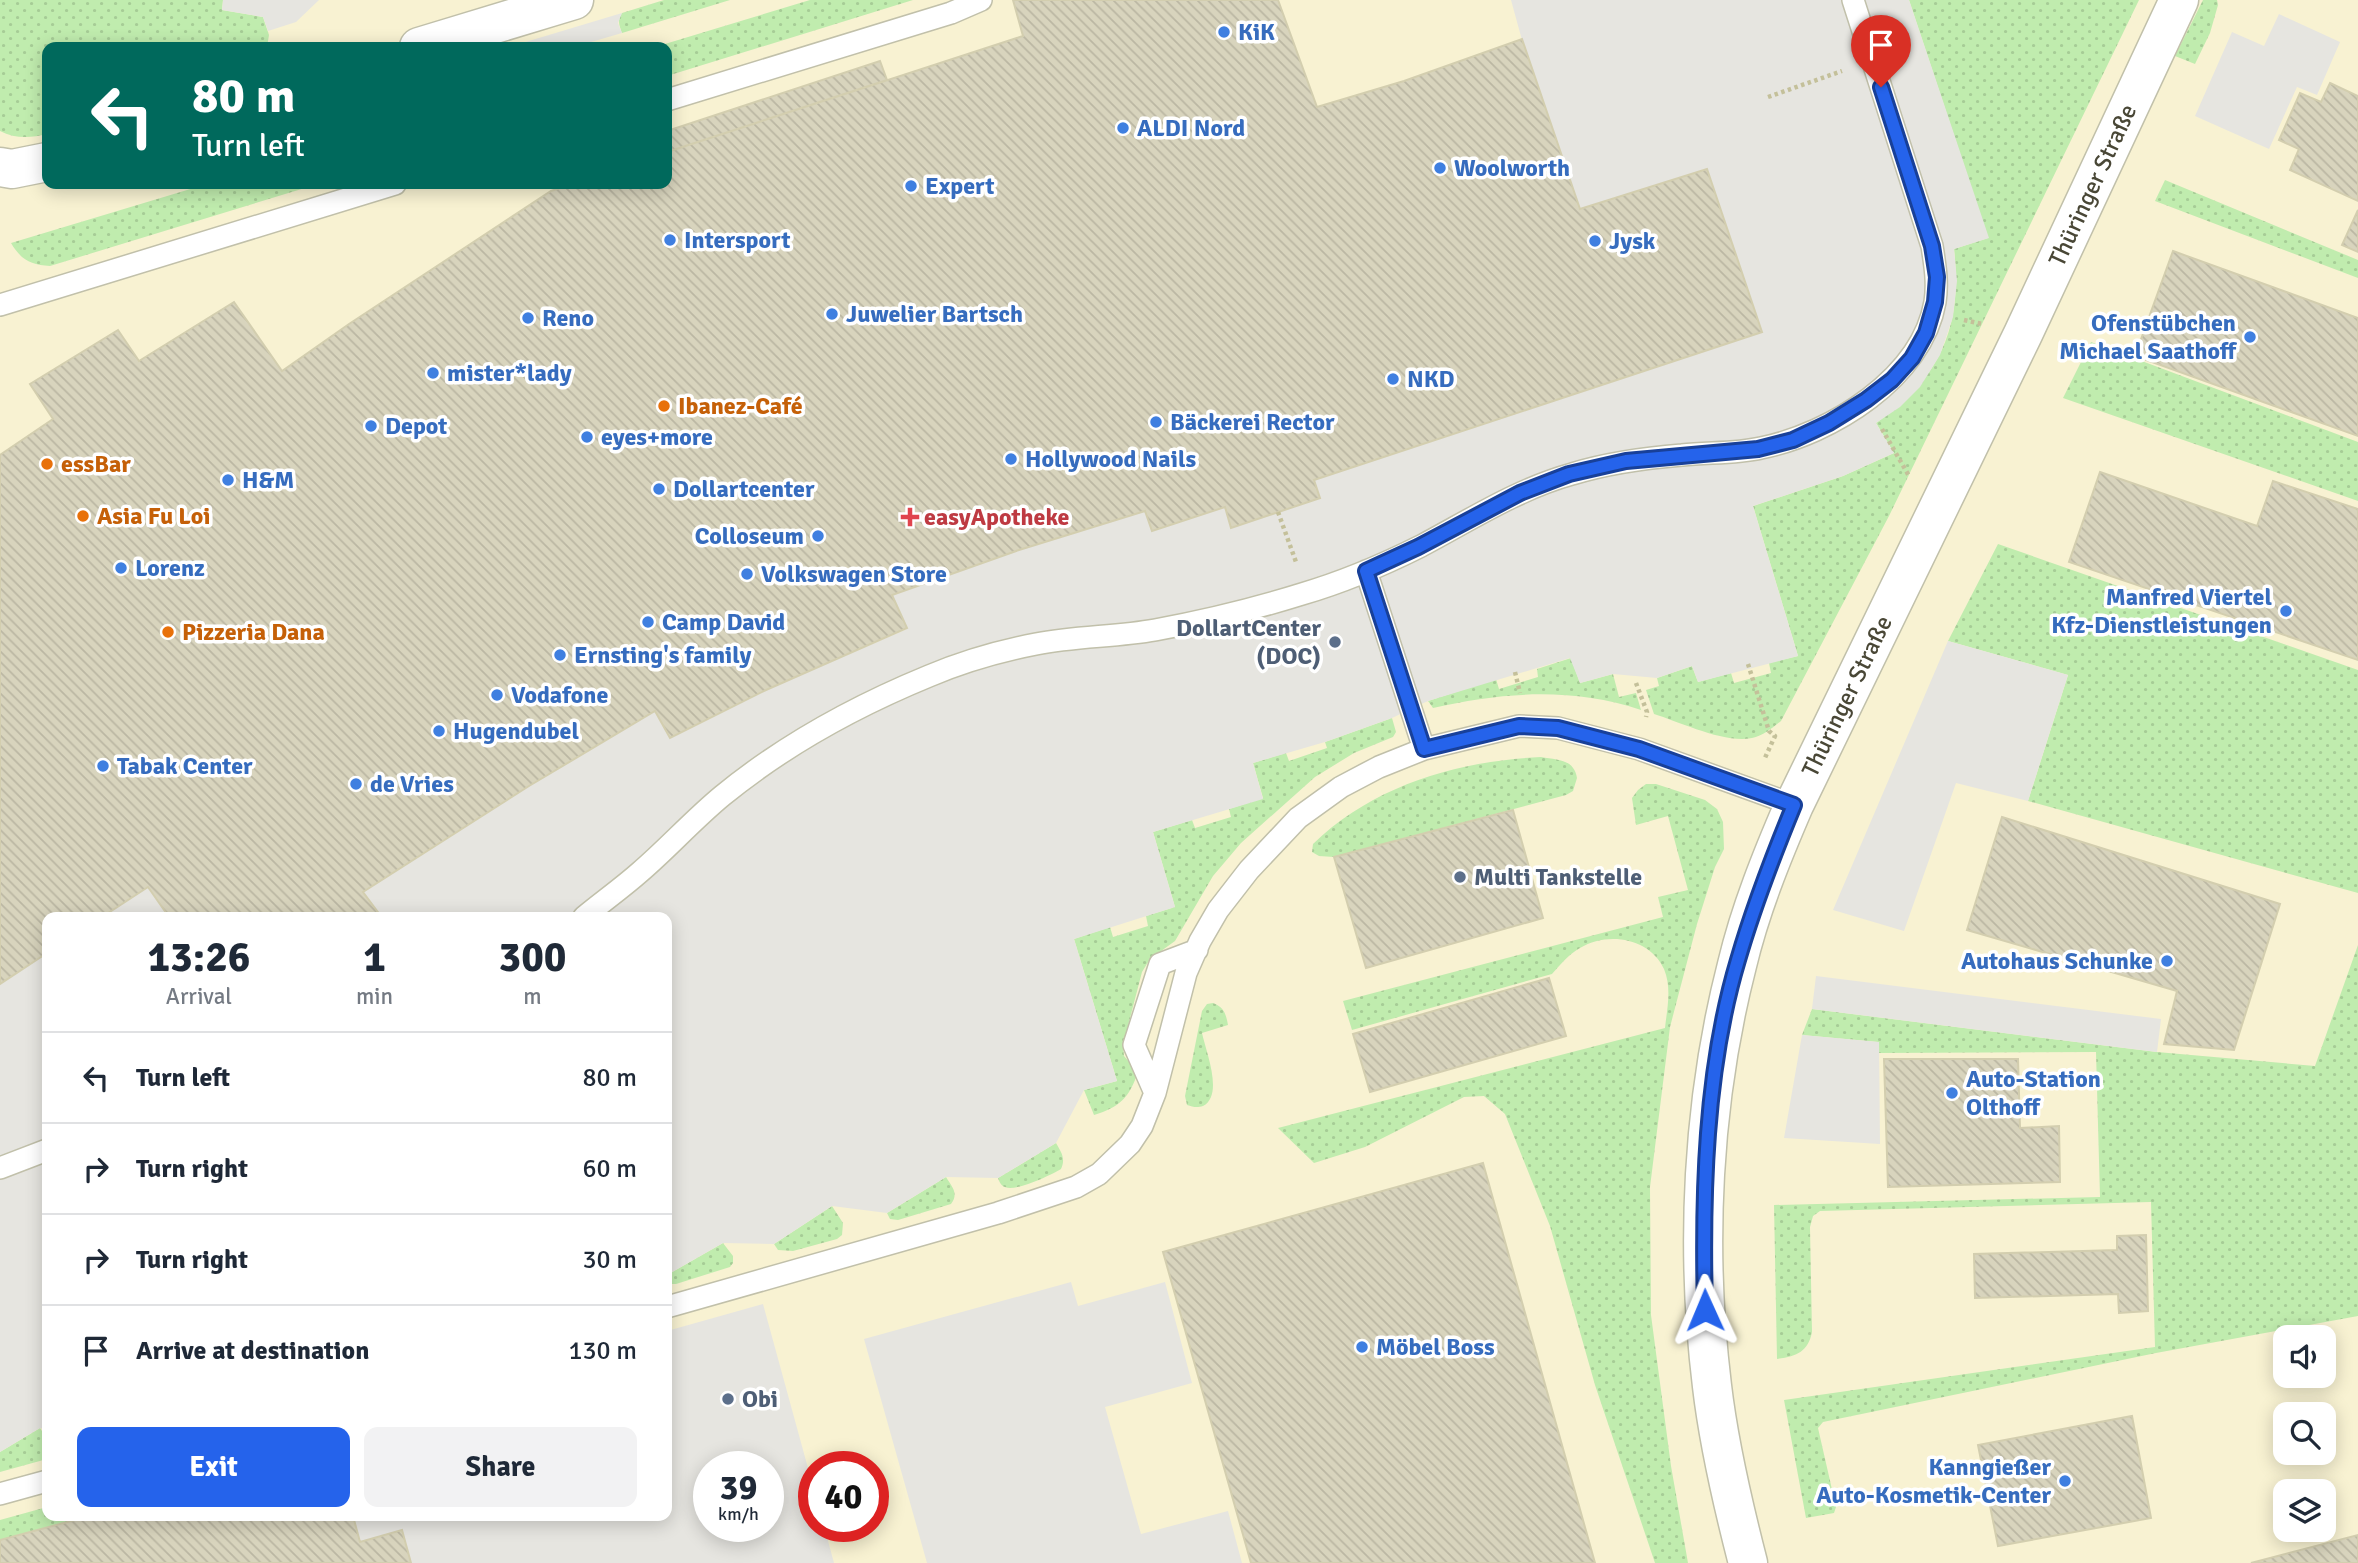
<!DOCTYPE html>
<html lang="en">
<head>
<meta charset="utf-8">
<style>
  :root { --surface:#fff; --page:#f2f2f3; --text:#1f2937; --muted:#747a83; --line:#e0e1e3; --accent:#2563eb }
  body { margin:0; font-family:Signika,sans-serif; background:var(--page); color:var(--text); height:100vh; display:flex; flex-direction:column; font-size:26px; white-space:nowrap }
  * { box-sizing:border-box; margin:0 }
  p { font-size:23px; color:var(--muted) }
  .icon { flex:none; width:38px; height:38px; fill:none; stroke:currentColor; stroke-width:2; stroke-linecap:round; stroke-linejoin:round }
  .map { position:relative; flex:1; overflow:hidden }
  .drawer { position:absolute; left:42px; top:912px; width:630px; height:609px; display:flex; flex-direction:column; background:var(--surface); border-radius:14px; box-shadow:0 4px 18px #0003 }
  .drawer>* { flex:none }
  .top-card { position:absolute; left:42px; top:42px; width:630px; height:147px; border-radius:14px; box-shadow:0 4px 18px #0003; background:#00695c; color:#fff; overflow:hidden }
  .tools { position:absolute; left:2273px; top:1325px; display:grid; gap:14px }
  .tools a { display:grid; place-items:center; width:63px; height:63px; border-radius:14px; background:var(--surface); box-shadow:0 4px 18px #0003; font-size:35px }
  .speed { position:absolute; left:693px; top:1451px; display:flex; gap:14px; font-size:35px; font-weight:700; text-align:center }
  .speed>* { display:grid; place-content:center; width:91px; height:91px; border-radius:50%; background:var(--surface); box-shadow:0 4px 18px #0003; line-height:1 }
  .speed small { font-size:18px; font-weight:400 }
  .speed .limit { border:10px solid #d22; background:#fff; color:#111 }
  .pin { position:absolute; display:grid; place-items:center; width:60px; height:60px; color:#fff; margin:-72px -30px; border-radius:50% 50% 50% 0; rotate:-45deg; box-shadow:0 0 7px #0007 }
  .pin .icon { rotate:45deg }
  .me { position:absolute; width:77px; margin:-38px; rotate:359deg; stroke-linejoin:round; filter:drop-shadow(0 0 5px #0008) }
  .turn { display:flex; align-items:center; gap:24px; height:147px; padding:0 35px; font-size:32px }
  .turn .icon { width:91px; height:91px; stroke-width:2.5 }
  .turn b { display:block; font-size:49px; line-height:60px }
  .eta { display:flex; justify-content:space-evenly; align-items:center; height:119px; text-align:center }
  .eta b { font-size:42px; font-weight:700; line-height:49px }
  .button { display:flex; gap:14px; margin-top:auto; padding:14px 35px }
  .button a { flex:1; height:80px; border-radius:14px; background:var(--accent); color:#fff; font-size:28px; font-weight:700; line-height:80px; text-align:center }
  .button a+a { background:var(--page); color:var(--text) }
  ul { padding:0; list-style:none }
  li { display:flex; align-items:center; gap:21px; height:91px; padding:0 35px; border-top:2px solid var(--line) }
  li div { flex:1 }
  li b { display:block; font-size:26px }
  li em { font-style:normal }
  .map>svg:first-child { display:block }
  .commercial { fill:#f8f2d2; fill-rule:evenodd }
  .grass { fill:url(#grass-dots) }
  .parking { fill:#e6e5e0; fill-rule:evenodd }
  .building { fill:url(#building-back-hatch); stroke:#d3ceaf; stroke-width:2 }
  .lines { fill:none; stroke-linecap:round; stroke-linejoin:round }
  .service-casing { stroke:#c1c0aa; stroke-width:24 }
  .minor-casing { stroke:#c1c0aa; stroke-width:41 }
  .tertiary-casing { stroke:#c1c0aa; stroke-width:41 }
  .path { stroke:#c4c09a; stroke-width:4.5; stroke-dasharray:3.5 3.5; stroke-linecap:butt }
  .service { stroke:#fff; stroke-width:21 }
  .minor { stroke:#fff; stroke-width:38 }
  .tertiary { stroke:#fff; stroke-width:38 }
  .route-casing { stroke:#184099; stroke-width:18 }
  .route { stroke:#2563eb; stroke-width:12 }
  .shop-dot { fill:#3f7fe0; stroke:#fff; stroke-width:2.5 }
  .food-dot { fill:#e8710a; stroke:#fff; stroke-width:2.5 }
  .health-dot { fill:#e0444e; stroke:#fff; stroke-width:2.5 }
  .service-dot { fill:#5c6f8a; stroke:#fff; stroke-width:2.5 }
  .labels { text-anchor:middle; stroke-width:7; stroke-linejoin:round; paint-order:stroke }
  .shop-label { font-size:24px; font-weight:bold; fill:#366cbe; stroke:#fff; text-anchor:start }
  .street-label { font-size:24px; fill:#494736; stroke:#fff }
  .food-label { font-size:24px; font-weight:bold; fill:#c56008; stroke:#fff; text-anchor:start }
  .health-label { font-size:24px; font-weight:bold; fill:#be3a42; stroke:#fff; text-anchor:start }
  .service-label { font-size:24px; font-weight:bold; fill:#4e5e75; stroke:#fff; text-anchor:start }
</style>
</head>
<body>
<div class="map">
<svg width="2358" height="1563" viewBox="0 0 2358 1563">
  <defs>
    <pattern id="grass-dots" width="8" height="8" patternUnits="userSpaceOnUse" patternTransform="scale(1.75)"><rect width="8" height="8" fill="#c0ecae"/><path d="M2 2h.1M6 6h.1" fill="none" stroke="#a6cc96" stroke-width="1.8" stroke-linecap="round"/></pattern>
    <pattern id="building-back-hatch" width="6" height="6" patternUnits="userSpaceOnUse" patternTransform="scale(1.75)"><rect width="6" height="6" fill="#d8d4bd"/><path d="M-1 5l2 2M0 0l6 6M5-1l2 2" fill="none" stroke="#bbb7a3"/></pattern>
  </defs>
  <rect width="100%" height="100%" fill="#f5f5e8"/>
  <path class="commercial" d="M0,0H2358V1563H0ZM47,47H667V184H47ZM47,917H667V1516H47ZM2286,1337H2324V1376H2286ZM2286,1414H2324V1452H2286ZM709,1466H768V1526H709ZM814,1466H873V1526H814ZM2286,1491H2324V1530H2286Z"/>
  <path class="grass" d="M0,0H223L222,10L263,17L269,35L267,47H47V134C31,138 15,139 0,131Z
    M664,0H730L622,33C619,25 617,20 622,13Z
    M810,0H913L667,76V47H655Z
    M1909,0H2139L1889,516L1781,721C1772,728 1763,736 1752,738C1725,744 1680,722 1654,714L1646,690L1659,686L1657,678L1692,666L1698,682L1731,673L1734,683L1771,673L1769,663L1798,656L1753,506L1843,476L1894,453L1876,423C1940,379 1963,327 1954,249L1988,238Z
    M2203,0H2217L2218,5L2210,33L2195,64L2175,56Z
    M2165,180L2358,260V278L2155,201Z
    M207,184H318L50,266C31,265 21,260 11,243Z
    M2091,342L2358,442V501L2063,398Z
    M1998,544L2358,670V893L2028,801L2068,675L1948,641Z
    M1571,658L1580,683L1613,674L1619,697L1636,693L1641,710C1572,687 1502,692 1433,708L1428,701L1496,679L1499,689L1538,677L1537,669Z
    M1392,718L1396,732L1393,737L1354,753L1315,777L1241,843L1213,876L1175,941L1150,959L1142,972L1123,1045L1124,1056L1138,1072C1129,1098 1120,1107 1094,1115L1084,1090L1117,1081L1074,939L1110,927L1113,937L1148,926L1146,916L1175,907L1153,832L1192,820L1195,828L1231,817L1229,809L1263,798L1253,763L1286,753L1289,761L1327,748L1325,742Z
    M1541,757C1558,760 1574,759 1577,778L1573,791L1566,795L1334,857L1319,856L1312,852L1313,844C1374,785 1458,761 1541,757Z
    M1646,784H1656L1705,800L1717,809L1723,822L1724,849L1715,867L1697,924L1670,1027L1650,1187L1651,1315L1671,1466L1688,1563H1655L1595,1385L1550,1226L1505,1114L1484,1096L1464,1097L1365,1147L1314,1163L1278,1128L1665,1028C1667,1009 1672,988 1664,969C1650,938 1608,931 1580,948C1569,954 1561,964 1552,974L1352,1030L1343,1001L1663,917L1658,897L1688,890L1668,816L1636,825L1632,798L1638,790Z
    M2358,945V1316L2156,1353L1823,1422L1818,1428L1836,1507L1834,1513L1806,1518L1784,1400L2155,1347L2151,1202L1820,1211L1813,1216L1810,1227L1812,1332C1808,1352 1797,1356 1777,1359L1774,1205L2100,1197L2096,1052L1878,1053V1042L1802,1035L1812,1009L2157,1052L2315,1066Z
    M1213,1003C1224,1007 1226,1014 1228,1025L1202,1033C1206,1052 1224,1095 1203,1106C1197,1108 1193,1107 1187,1105L1185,1096L1202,1011L1207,1004Z
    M1056,1143C1061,1152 1066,1158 1061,1169C1051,1175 1016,1192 1005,1187C1001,1186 999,1181 998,1178Z
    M946,1177C952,1187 959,1193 951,1204L898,1220L890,1219L887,1213Z
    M832,1206L843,1223L842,1235L837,1239L793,1251L778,1250L774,1244Z
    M723,1243L733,1256V1263L730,1267L676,1284H667V1275Z
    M40,1428L47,1439V1459L0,1472V1452Z
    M47,1507V1516H90L0,1540V1520Z"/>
  <path class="parking" d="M223,0H319L296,22L268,31L263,17L222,10Z
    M1511,0H1909L1989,238L1954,249L1957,281L1953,317L1940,355L1920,387L1900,407L1876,423L1894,453L1843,476L1753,506L1798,656L1698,682L1692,666L1657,678L1613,674L1580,683L1570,658L1428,701L1392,718L1325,742L1253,763L1263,799L1153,832L1175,907L1074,939L1117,1081L1084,1090L1056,1143L998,1178L946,1177L887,1213L832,1206L774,1244L723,1243L667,1275V917H376L379,914L363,892L529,786L655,711L670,738L766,690L907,629L892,595L1019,550L1145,511L1152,530L1225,507L1231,528L1320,498L1314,480L1761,332L1707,169L1580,209L1522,40Z
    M622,13L618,23L622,33L574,47H509Z
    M2279,14L2340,42L2317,95L2297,87L2269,149L2195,116L2232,32L2264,46Z
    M1948,641L2068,675L2028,801L1956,783L1904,931L1833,910Z
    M148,887L169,917H102Z
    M47,953V1429L40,1428L0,1452V984Z
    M1816,976L2161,1019L2157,1052L1812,1009Z
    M1802,1035L1879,1042L1880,1144L1784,1138Z
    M1071,1282L1078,1306L1165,1282L1192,1383L1105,1407L1141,1534L1228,1511L1242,1563H927L864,1339Z
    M763,1304L814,1490V1526H824L834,1563H411L402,1530L360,1542L353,1516H667V1331ZM709,1466H768V1526H709Z"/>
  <path class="building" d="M1013,0H1278L1317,107L1404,81L1522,39L1580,209L1707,169L1762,332L1314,480L1320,498L1231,528L1225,507L1152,531L1145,511L1019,550L892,595L907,628L766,690L670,738L655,711L529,786L363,892L380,915L376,917H169L148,887L102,917H47V953L0,984V455L53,419L30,384L118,330L139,361L234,302L282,371L349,324L551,191L572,184H667V152L1023,36Z
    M880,61L887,80L667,152V131Z
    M2330,83L2358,96V201L2290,170L2299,149L2279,140L2300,93L2321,102Z
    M2358,210V252L2342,245Z
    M2173,251L2358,318V436L2135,356Z
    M2100,472L2257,526L2273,481L2358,509V660L2069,562Z
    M1513,810L1543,918L1366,968L1334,857Z
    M2002,817L2280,904L2234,1050L2164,1044L2177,991L1967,930Z
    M1549,978L1566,1036L1370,1092L1353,1034Z
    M1884,1059H2018L2020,1128L2059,1126L2060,1182L1888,1187Z
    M1483,1163L1595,1563H1251L1163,1252Z
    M2146,1235L2148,1311L2119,1313L2118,1294L1975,1298L1974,1254L2117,1250V1236Z
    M2132,1416L2151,1518L1998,1546L1978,1445Z
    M90,1516H353L360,1542L402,1530L411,1563H0V1540Z
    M2358,1535V1563H2251Z"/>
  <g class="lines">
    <g class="service-casing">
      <path id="service" d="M667,100L951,13L981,0
        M0,305L395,184
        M1366,571L1424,749
        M584,917C602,902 622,888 640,872C668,848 693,820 722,796C783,746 856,706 929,676C962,662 1000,651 1036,644C1075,636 1116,637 1155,630C1204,621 1254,609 1302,594C1343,582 1383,565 1421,546C1470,520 1518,489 1572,474C1608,463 1644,458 1682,455C1708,452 1735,454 1761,448C1831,434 1922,378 1935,302C1938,283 1935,265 1932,246L1853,0
        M1155,1093L1134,1045L1160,964L1197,950
        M0,1168L47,1150
        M667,1307L998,1213L1076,1187L1099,1174L1130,1144L1142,1126L1155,1093L1186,973L1200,941L1218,910L1249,870L1298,818L1341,787L1379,767L1424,749L1519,726L1558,728L1639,749L1794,805
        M0,1494L47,1481"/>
    </g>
    <g class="minor-casing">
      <path id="minor" d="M419,47L574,0
        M0,167L12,169L47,162"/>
    </g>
    <g class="tertiary-casing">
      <g id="tertiary">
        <path id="s1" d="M1748,1563C1733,1505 1719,1446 1712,1386C1695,1247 1702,1101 1737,965C1750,910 1772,856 1794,805L2023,334L2179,0"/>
      </g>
    </g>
    <path class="path" d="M1768,97L1842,71
      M1964,320L1982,324
      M1882,429L1909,476
      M1278,512L1296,562
      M1748,664L1769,731L1775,736L1764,760
      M1515,672L1520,693
      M1636,683L1647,712L1646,717"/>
    <use href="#service" class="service"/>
    <use href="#minor" class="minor"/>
    <use href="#tertiary" class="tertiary"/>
  </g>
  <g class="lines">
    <g class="route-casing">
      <path id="route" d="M1705,1310C1702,1196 1705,1070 1738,960C1753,908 1773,856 1794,805L1639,749L1558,728L1519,726L1424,749L1366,571L1418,547L1520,493L1569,474L1626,461L1758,449L1793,440L1829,423L1866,400L1892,380L1912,358L1926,333L1935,302L1937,277L1932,246L1881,87"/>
    </g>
    <use href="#route" class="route"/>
  </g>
  <g class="shop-dot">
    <circle cx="1224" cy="32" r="7"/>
    <circle cx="1123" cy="128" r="7"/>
    <circle cx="1440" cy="168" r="7"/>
    <circle cx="911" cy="186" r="7"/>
    <circle cx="670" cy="240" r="7"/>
    <circle cx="1595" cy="241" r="7"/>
    <circle cx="832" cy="314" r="7"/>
    <circle cx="528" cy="318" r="7"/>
    <circle cx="2250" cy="337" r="7"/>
    <circle cx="433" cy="373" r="7"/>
    <circle cx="1393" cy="379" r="7"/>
    <circle cx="1156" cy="422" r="7"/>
    <circle cx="371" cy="426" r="7"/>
    <circle cx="587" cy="437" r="7"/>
    <circle cx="1011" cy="459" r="7"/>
    <circle cx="228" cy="480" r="7"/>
    <circle cx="659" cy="489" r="7"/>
    <circle cx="818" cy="536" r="7"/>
    <circle cx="121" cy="568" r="7"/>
    <circle cx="747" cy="574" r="7"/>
    <circle cx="2286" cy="611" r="7"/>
    <circle cx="648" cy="622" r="7"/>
    <circle cx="560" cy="655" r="7"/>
    <circle cx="497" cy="695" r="7"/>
    <circle cx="439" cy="731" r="7"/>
    <circle cx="103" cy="766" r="7"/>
    <circle cx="356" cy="784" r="7"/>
    <circle cx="2167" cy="961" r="7"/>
    <circle cx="1952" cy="1093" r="7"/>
    <circle cx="1362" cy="1347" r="7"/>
    <circle cx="2065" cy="1481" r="7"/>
  </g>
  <g class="food-dot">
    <circle cx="664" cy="406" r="7"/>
    <circle cx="47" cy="464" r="7"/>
    <circle cx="83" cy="516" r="7"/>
    <circle cx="168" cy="632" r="7"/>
  </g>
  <path class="health-dot" d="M906.5 506.5h7v7h7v7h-7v7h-7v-7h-7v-7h7z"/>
  <g class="service-dot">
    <circle cx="1335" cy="642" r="7"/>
    <circle cx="1460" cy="877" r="7"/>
    <circle cx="728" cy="1399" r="7"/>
  </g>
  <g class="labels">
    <g class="shop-label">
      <text x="1238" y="40">KiK</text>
      <text x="1137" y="136">ALDI Nord</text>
      <text x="1454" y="176">Woolworth</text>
      <text x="925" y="194">Expert</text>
      <text x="684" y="248">Intersport</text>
      <text x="1609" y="249">Jysk</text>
      <text x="846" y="322">Juwelier Bartsch</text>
      <text x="542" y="326">Reno</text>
      <text x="2236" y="331" text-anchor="end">Ofenstübchen<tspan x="2236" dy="28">Michael Saathoff</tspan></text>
      <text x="447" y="381">mister*lady</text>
      <text x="1407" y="387">NKD</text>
      <text x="1170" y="430">Bäckerei Rector</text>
      <text x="385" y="434">Depot</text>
      <text x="601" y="445">eyes+more</text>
      <text x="1025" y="467">Hollywood Nails</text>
      <text x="242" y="488">H&amp;M</text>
      <text x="673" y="497">Dollartcenter</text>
      <text x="804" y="544" text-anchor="end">Colloseum</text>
      <text x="135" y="576">Lorenz</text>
      <text x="761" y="582">Volkswagen Store</text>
      <text x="2272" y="605" text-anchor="end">Manfred Viertel<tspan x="2272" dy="28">Kfz-Dienstleistungen</tspan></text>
      <text x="662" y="630">Camp David</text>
      <text x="574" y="663">Ernsting's family</text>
      <text x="511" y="703">Vodafone</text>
      <text x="453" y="739">Hugendubel</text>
      <text x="117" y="774">Tabak Center</text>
      <text x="370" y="792">de Vries</text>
      <text x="2153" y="969" text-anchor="end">Autohaus Schunke</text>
      <text x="1966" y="1087">Auto-Station<tspan x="1966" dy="28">Olthoff</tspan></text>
      <text x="1376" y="1355">Möbel Boss</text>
      <text x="2051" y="1475" text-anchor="end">Kanngießer<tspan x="2051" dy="28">Auto-Kosmetik-Center</tspan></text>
    </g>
    <g class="street-label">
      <text dy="8" stroke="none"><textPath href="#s1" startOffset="1463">Thüringer Straße</textPath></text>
      <text dy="8" stroke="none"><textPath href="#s1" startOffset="896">Thüringer Straße</textPath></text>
    </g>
    <g class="food-label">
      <text x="678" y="414">Ibanez-Café</text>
      <text x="61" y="472">essBar</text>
      <text x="97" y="524">Asia Fu Loi</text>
      <text x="182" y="640">Pizzeria Dana</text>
    </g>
    <g class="health-label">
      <text x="924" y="525">easyApotheke</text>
    </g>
    <g class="service-label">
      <text x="1321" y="636" text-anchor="end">DollartCenter<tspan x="1321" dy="28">(DOC)</tspan></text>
      <text x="1474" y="885">Multi Tankstelle</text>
      <text x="742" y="1407">Obi</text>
    </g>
  </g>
</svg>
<div class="tools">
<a><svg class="icon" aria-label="sound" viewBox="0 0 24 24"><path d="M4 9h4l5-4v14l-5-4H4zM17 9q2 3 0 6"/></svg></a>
<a><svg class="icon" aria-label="search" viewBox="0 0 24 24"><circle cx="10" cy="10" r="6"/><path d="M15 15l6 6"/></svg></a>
<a><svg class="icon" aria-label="layers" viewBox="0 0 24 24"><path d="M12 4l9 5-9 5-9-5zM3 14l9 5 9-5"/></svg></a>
</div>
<div class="speed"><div>39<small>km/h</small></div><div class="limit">40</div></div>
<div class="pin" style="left:1881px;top:87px;background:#d93025"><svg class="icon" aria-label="arrive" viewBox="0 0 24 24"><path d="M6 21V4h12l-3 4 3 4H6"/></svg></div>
<svg class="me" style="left:1705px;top:1310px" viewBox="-20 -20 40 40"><path d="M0-17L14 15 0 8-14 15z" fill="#2563eb" stroke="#fff" stroke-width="4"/></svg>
<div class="top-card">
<div class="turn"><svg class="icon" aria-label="left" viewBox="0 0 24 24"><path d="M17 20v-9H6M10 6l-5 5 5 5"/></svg><div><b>80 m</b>Turn left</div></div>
</div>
<section class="drawer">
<div class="eta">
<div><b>13:26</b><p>Arrival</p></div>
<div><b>1</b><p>min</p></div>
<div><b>300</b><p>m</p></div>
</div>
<ul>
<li><svg class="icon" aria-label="left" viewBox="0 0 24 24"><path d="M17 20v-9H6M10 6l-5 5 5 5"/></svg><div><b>Turn left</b></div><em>80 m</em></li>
<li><svg class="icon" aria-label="right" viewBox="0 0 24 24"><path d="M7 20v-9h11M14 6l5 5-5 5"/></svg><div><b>Turn right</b></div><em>60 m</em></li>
<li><svg class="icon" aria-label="right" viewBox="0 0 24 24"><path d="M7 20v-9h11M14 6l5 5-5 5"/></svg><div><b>Turn right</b></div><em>30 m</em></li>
<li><svg class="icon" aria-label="arrive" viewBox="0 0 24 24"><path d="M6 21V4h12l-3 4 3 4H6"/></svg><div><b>Arrive at destination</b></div><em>130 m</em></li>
</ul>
<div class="button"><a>Exit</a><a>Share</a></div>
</section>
</div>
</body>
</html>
